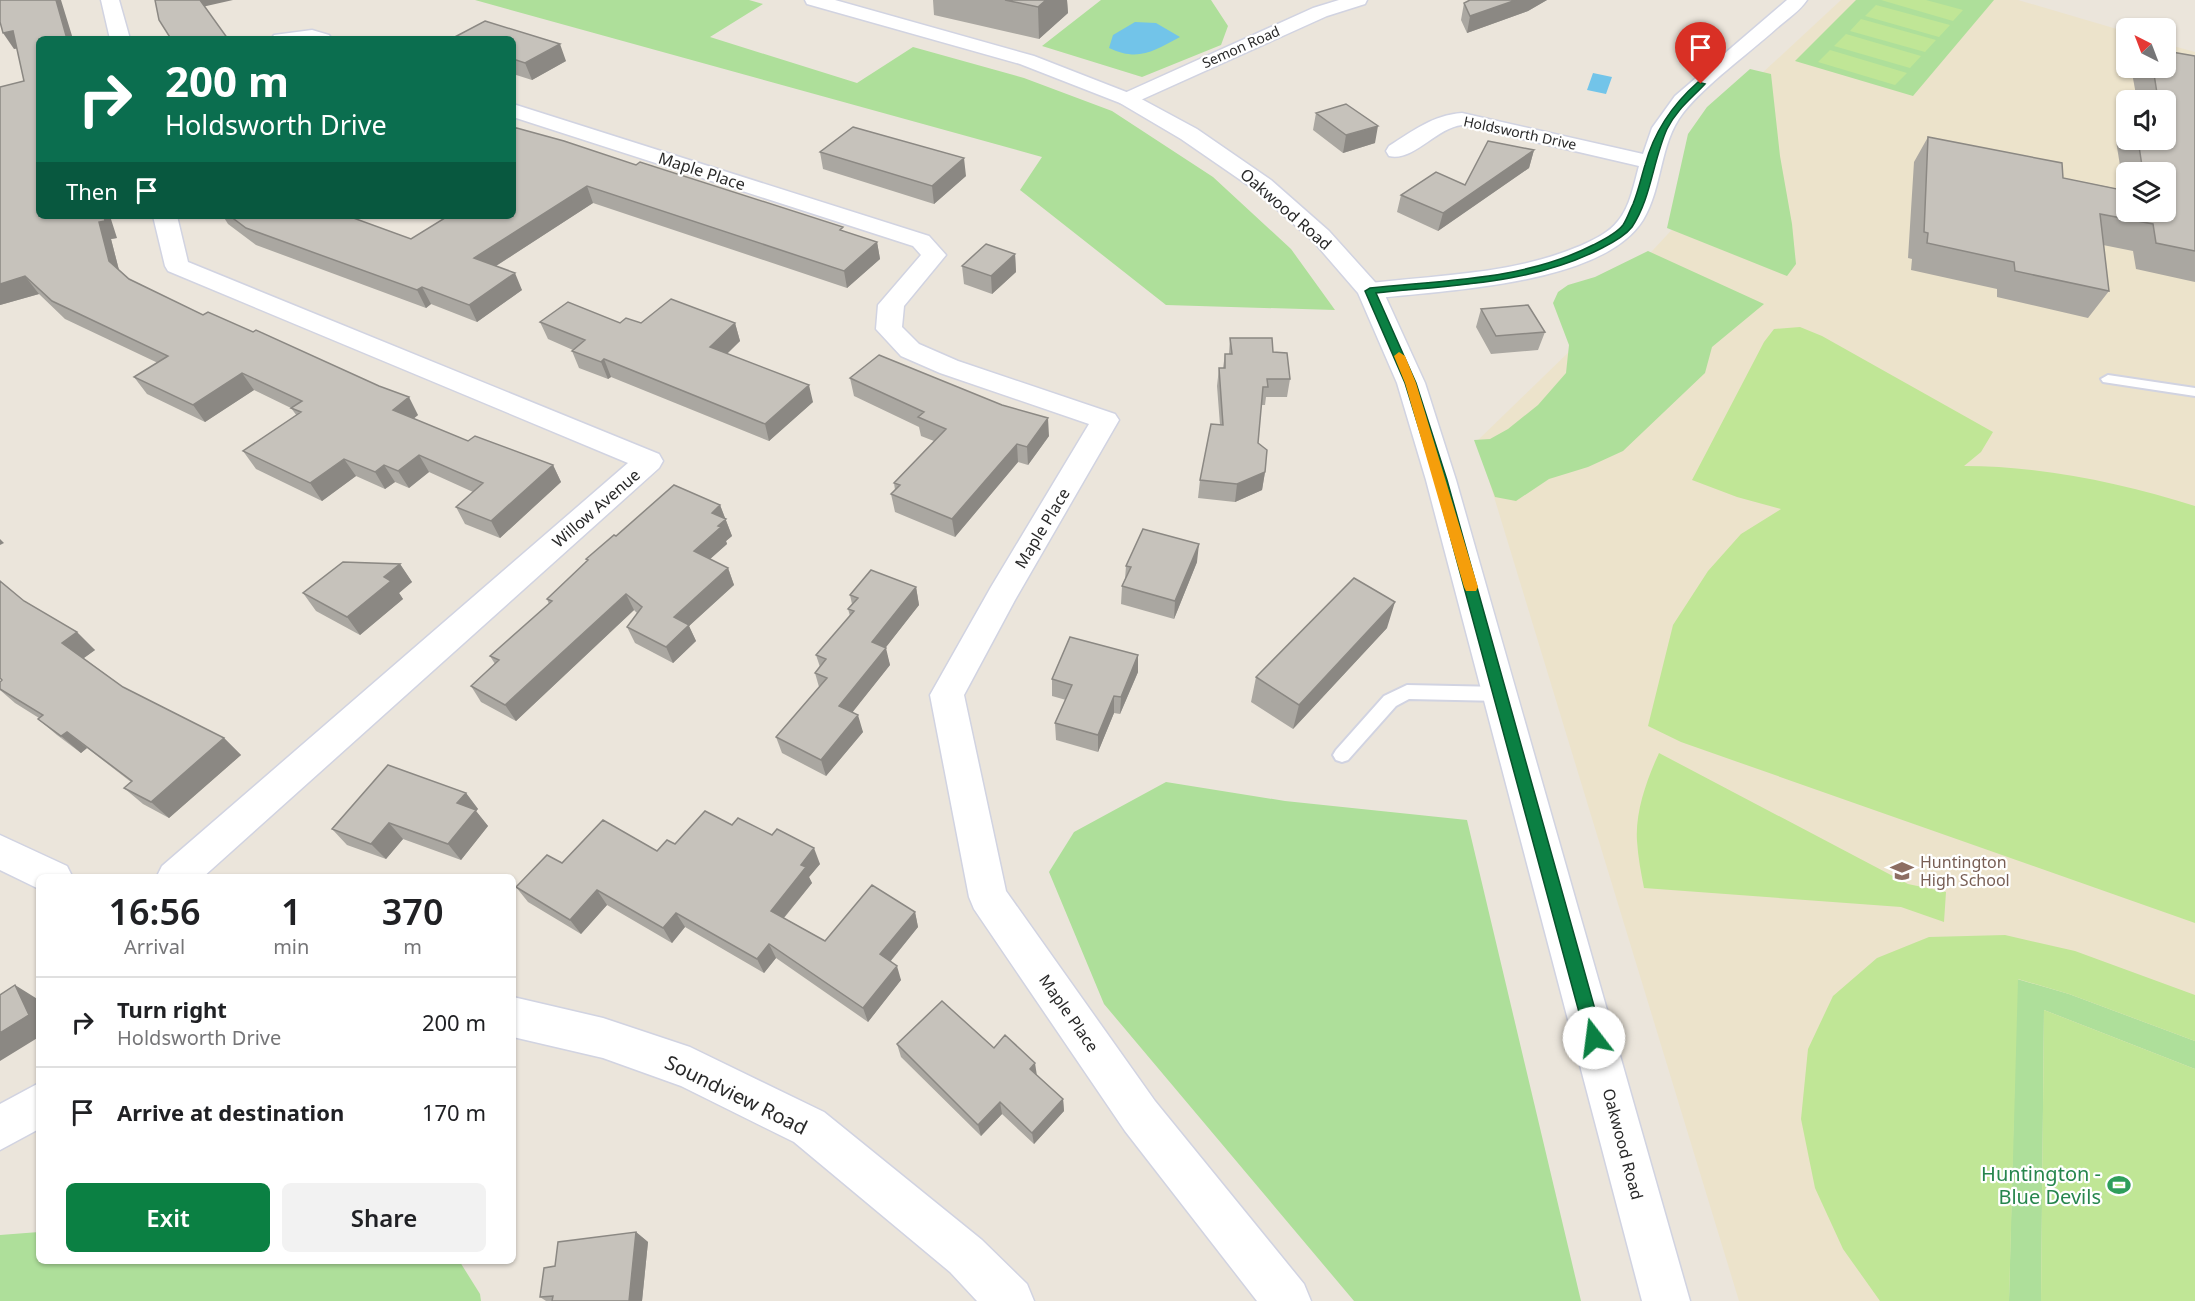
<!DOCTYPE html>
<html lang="en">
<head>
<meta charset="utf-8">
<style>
  :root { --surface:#fff; --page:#f2f2f2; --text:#202124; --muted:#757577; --line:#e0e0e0; --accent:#0b8043 }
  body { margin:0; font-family:"Noto Sans",sans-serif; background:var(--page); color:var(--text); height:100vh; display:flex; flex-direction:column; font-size:22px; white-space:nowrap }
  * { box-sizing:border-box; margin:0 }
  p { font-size:20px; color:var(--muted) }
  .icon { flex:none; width:33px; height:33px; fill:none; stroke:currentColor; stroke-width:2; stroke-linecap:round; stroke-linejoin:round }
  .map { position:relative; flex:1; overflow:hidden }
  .panel { position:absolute; left:36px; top:874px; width:480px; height:390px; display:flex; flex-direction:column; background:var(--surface); border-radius:9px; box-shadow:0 2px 4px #0004 }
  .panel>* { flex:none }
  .hud { position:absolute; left:36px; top:36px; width:480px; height:183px; border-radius:9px; box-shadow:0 2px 4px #0004; background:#0b6e4f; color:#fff; overflow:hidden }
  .needle { width:39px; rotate:318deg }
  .tools { position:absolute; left:2116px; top:18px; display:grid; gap:12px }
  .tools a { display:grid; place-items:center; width:60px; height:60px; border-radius:9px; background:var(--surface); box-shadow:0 2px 4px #0004; font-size:30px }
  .pin { position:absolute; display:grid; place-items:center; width:51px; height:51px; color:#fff; margin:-62px -26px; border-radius:50% 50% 50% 0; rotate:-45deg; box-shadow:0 0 6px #0007 }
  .pin .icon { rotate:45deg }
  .me { position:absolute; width:66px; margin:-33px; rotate:345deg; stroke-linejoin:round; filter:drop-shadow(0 0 4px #0008) }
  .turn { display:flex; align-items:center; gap:21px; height:126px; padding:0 30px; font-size:27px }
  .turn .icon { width:78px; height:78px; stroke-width:2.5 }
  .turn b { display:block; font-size:42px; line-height:51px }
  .then { display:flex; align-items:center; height:57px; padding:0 30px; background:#0003; gap:12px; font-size:22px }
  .eta { display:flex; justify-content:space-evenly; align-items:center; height:102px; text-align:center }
  .eta b { font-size:36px; font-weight:600; line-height:42px }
  .primary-button { display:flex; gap:12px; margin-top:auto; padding:12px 30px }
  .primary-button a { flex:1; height:69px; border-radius:9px; background:var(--accent); color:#fff; font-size:24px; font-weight:600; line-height:69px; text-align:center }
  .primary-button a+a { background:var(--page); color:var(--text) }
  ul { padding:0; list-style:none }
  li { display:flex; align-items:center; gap:18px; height:90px; padding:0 30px; border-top:2px solid var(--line) }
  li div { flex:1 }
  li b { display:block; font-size:22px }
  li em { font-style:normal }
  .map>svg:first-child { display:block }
  .education { fill:#ece3cb; fill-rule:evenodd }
  .green { fill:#aedf9a }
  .pitch { fill:#c0e696 }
  .water { fill:#72c4e9 }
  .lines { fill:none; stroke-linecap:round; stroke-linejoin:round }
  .lane-casing { stroke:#d1d3e1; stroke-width:4 }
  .street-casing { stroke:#d1d3e1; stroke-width:3 }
  .secondary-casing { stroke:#d1d3e1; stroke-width:3 }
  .lane { fill:#fff; fill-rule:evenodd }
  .street { fill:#fff; fill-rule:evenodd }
  .secondary { fill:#fff; fill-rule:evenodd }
  .wall { fill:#aaa7a1; fill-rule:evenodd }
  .shaded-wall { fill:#8b8883 }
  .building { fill:#c6c2bb; stroke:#8b8883; stroke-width:1.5 }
  .route { fill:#0b8043; stroke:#07532c; stroke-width:1.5 }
  .slow { fill:#f59e0b }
  .labels { text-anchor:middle; stroke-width:4.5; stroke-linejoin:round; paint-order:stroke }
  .far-street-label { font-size:14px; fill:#292929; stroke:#fff }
  .street-label { font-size:16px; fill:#292929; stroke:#fff }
  .education-label { font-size:16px; fill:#785e54; stroke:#fff; text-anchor:start }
  .near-street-label { font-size:20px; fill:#292929; stroke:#fff }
  .near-leisure-label { font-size:20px; fill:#27864d; stroke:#fff; text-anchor:end }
</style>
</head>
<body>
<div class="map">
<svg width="2195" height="1301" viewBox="0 0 2195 1301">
  <rect width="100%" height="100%" fill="#ebe5db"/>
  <path class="education" d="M1841,0H2018L2127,32V68H2166V44L2195,52V1301H1739L1477,441L1575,346L1653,250L1776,118L1732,101ZM2127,100H2166V140H2127ZM2127,172H2166V212H2127Z"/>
  <path class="green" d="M475,0H749L763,4L710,37L857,83L913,47L1024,78L1112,111L1213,177L1291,249L1335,310L1166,305L1020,190L1042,157Z
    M1101,0H1211L1228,26L1221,45L1142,77L1042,46Z
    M1856,0H1994L1913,96L1795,61Z
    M1750,69L1771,74L1780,156L1792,224L1796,264L1787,276L1667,228L1688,134L1707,107Z
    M1648,251L1764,304L1712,347L1705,373L1623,451L1588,467L1549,479L1516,501L1495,497L1474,440L1490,439L1508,429L1538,405L1566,373L1569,345L1553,303L1558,292L1568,285L1595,277Z
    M1166,782L1285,801L1467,820L1581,1301H1354L1104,1004L1049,872L1074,832Z
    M2017,979L2069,994L2195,1041V1069L2044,1010L2041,1301H2009Z
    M39,1232V1262H460L480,1294L481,1301H0V1235Z"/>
  <path class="pitch" d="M1881,0H1926L1963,10L1953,21Z
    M1876,5L1950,25L1939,37L1865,16Z
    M1861,19L1936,40L1925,52L1850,31Z
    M1846,34L1921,56L1910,68L1834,46Z
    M1830,50L1907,73L1895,85L1818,62Z
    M1800,327L1822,336L1993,432L1981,452L1964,466C2042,466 2121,483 2195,506V923L1681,742L1648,726L1673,625L1708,571L1741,534L1781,509L1737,497L1692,480L1764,342L1774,329Z
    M1659,753L1908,884L1946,892L1944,922L1901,907L1644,888C1641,873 1638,857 1637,841C1635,812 1647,779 1659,753Z
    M2005,935L2075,951L2195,995V1041L2069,994L2018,979L2009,1301H1880L1843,1249L1815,1188L1801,1119L1808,1049L1833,996L1877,958L1929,937Z
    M2044,1010L2195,1069V1301H2041Z"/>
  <path class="water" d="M1135,22L1156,23L1180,37C1153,51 1139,62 1109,48L1113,35Z
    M1593,73L1612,77L1606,94L1587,90Z"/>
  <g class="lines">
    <g class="lane-casing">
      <path id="lane" d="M2108,375L2195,388V396L2103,382L2101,379Z
        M1407,685L1501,687L1507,689L1509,694L1507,699L1501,701L1409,699L1396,706L1348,760L1342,762L1336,760L1333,755L1336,750L1384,696Z"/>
    </g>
    <g class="street-casing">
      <path id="street" d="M101,0H119L130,39H110Z
        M1339,0H1367L1365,4L1327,16L1134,103L1127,105L1120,103L1117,99L1120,95L1313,8Z
        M1787,0H1807C1800,11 1787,19 1777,28C1748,54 1706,84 1683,113C1659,144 1663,187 1643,220C1602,286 1441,290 1370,299L1361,296L1357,291L1361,286L1370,283C1441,275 1514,274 1580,246C1593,240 1609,233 1618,221C1630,207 1634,184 1639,166L1462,125C1436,128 1413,162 1389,156L1386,151L1389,146C1413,131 1433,115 1462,113L1643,154L1652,128L1675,96Z
        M312,30L329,35L332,39H271L274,35Z
        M513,104L929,236L946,255L904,306L902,327L919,344L958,361L1115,414L1119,420L1015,600L964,695L1006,891L1155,1101L1304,1284L1311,1301H1257L1125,1131L974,909L969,897L930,695L991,587L1089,424L940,373L901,356L876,329L878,305L921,255L913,246L513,117Z
        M153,216H177L188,262L659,454L663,461L659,468L202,878H156L162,866L628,463L168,271L165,266Z
        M0,835L67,866L73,878H39V889L0,870Z
        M513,997L603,1018L690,1047L824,1112L982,1240L1027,1284L1034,1301H977L950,1272L794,1142L681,1086L603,1058L513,1037Z
        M39,1083V1129L0,1150V1104Z"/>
    </g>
    <g class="secondary-casing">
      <path id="secondary" d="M805,0H835L1034,56L1134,95L1197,129L1271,180L1329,231L1383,291L1425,383L1456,480L1690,1301H1642L1426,480L1397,383L1358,293L1313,241L1255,190L1181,139L1120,103L1020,64L807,4Z"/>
    </g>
    <use href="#lane" class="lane"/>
    <use href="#street" class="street"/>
    <use href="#secondary" class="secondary"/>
  </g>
  <path class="wall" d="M61,0L39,216L117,238L111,239L119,270L129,279L203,315L418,415L413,419L468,441L553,465L561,482L500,538L465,524L456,507L473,492L429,472L409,488L395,482L385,489L356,476L322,501L256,469L243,451L297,416L291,408L254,390L205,422L147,394L134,377L158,363L65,319L39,294L0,305V87L24,81L17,48L14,49Z
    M933,0H1067L1068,13L1039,39L934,15Z
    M1470,0H1547L1528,11L1467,33L1461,20L1464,3Z
    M513,39L566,61L532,80L513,74Z
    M2195,56V282L2136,269L2133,251L2103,245L2109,291L2088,318L1997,297V289L1911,270L1912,259L1908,258L1914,162L1928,137L2063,178L2124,190L2116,141L2127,126V140H2166V100H2137L2132,73L2136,68H2166ZM2127,172H2166V212H2127Z
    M1316,113L1375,143L1343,153L1313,130Z
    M1534,150L1529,168L1438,231L1397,212L1401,195L1465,185Z
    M820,152L966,176L934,204L823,169Z
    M636,165L877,242L880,259L847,288L593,203L496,266L522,290L477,322L431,304L426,308L256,245L228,224L223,216H348L411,239Z
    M1015,254L1016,272L992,294L964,284L962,266Z
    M1481,309L1545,332L1538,350L1491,354L1476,327Z
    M540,322L620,323H735L740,341L727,354L813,402L769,441L611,377L608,379L579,368L572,351L573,350L548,339Z
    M1230,338L1273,352L1290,379L1287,397H1266L1265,405H1261L1258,443L1265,472L1262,490L1235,502L1198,498L1200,480L1220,425L1217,386L1219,368H1223L1225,354H1229Z
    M850,378L1049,436L1028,465L1018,462L955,537L895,512L891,494L895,490L894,483L934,441L921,436L919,427L854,396Z
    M720,505L732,536L726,541L727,544L710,559L728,568L734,585L689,626L696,641L673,663L635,643L627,627L637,613L634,610L516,721L481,702L471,686L495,664L490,656L549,604L547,599L587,561L586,559L616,536Z
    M1197,562L1174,619L1121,604L1122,586L1125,579L1126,566Z
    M400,564L412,582L399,593L403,599L360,635L316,611L303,593Z
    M916,587L919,605L885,648L890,665L852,712L863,732L826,776L782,753L776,737L819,687L815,673L820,667L816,655L850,616L848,609L852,604L850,595Z
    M24,601L95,650L84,658L123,687L224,738L241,755L169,818L143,804L124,788L131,782L87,748L81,753L57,735L38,719L39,718L15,703L0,690V682L2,680Z
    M1387,628L1293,729L1251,702L1256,677Z
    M1138,655V672L1120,714L1114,713L1098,752L1056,740L1055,723L1066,700L1052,696V679Z
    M466,793L478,809L476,811L488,826L461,860L403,839L386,859L347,845L332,829Z
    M732,825L820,864L809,877L812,883L784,918L825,941L915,912L918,927L890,962L901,980L868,1022L776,958L764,973L685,927L672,943L607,905L581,934L528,902L516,887L562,863L657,851Z
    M897,1044L994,1048L1037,1075L1063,1099L1064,1111L1034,1144L1002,1114L981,1136L901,1057Z
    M636,1232L648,1242L642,1301H546L540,1297L555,1266Z"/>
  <path class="shaded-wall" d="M56,0H61L73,39H67Z
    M198,0H233L202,7Z
    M1046,0H1067L1068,13L1039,39L1038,7Z
    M1516,0H1547L1528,11L1467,33L1470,16Z
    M13,31L24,47L14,49L3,33Z
    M560,44L566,61L532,80L525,63Z
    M1378,126L1375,143L1343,153L1346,135Z
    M1534,150L1529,168L1438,231L1443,213Z
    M964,158L966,176L934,204L932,186Z
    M587,186L593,203L482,275L474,258Z
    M104,216H110L117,238L111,239L121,278L109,261L99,222Z
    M877,242L880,259L847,288L844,271Z
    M1015,254L1016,272L992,294L991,276Z
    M515,273L522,290L477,322L469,305Z
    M25,276L39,294L0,305V284Z
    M422,287L431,304L426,308L417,290Z
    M735,323L740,341L715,365L710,347Z
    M604,359L611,377L608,379L601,362Z
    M242,373L254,390L205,422L193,405Z
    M809,385L813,402L769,441L765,424Z
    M409,397L418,415L403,427L393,410Z
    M1048,418L1049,436L1028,465L1027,447Z
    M1017,444L1018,462L955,537L952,519Z
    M419,455L429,472L409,488L398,471Z
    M344,459L356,476L322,501L310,483Z
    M384,465L395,482L385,489L375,472Z
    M553,465L561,482L500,538L491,521Z
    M1265,472L1262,490L1235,502L1237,484Z
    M720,505L732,536L726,541L727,544L700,568L694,551L712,513Z
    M0,539L4,543L0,545Z
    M1199,544L1197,562L1174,619L1175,601Z
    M400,564L412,582L399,593L403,599L360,635L347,617L384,577Z
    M728,568L734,585L689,626L696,641L673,663L666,647L674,617Z
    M916,587L919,605L876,660L872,642Z
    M626,594L634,610L516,721L505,705Z
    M1395,602L1387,628L1293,729L1299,705Z
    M77,632L95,650L81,660L62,643Z
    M886,648L890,665L844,723L839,706Z
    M1138,655V672L1120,714L1121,697Z
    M1114,696V713L1098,752V735Z
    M858,715L863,732L826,776L821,760Z
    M67,732L87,748L81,753L61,736Z
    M224,738L241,755L169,818L151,802Z
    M466,793L478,809L476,811L488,826L461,860L448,844L457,803Z
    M389,823L403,839L386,859L371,844Z
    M814,848L820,864L809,877L812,883L777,926L771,911L801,865Z
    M597,890L607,905L581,934L570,920Z
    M915,912L918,927L884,969L880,954Z
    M676,913L685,927L672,943L663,928Z
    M769,944L776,958L764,973L757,959Z
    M897,966L901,980L868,1022L863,1008Z
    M15,985L39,1000V1037L0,1061V1033Z
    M1035,1063L1037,1076L1030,1069Z
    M1063,1099L1064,1111L1034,1144L1032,1133Z
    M1000,1102L1002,1114L981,1136L978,1125Z
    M636,1232L648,1242L642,1301H629Z"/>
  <path class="building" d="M0,0H56L67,39H39V216H104L105,221L99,222L109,261L129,279L203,315L208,312L253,332L256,330L379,386L409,397L393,410L468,441L475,436L553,465L491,521L456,507L483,483L419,455L398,471L384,465L375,472L344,459L310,483L243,451L301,412L291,408L302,401L242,373L193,405L134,377L168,356L52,301L25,276L0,284V87L24,81L13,31L3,33L0,22Z
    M155,0H200L228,39H171L159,20Z
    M1005,0H1046L1038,7Z
    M1470,0H1516L1470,16L1464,3Z
    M485,21L560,44L525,63L513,59V39H451Z
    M2166,51L2195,56V251L2156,243L2153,224L2100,214L2109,291L2015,271L2014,262L1927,243L1928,233L1924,232L1928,137L2062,163L2063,178L2127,191V212H2166V172H2143L2138,140H2166V100H2150L2149,91L2157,93L2153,68H2166Z
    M1346,104L1378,126L1346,135L1316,113Z
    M513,127L564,141L636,165L640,162L843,227L840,230L877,242L844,271L587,186L474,258L515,273L469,305L422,287L417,290L246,228L230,216H348L411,239L448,216H513Z
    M853,127L964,158L932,186L820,152Z
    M1488,141L1534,150L1443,213L1401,195L1436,172L1465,185Z
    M986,244L1015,254L991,276L962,266Z
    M671,299L735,323L710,347L809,385L765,424L604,359L601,362L572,351L585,340L540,322L568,302L620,323L626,318L641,323Z
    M1528,305L1545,332L1496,336L1481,309Z
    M1230,338H1272L1273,352L1287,353L1290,379H1267L1268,387H1263L1258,443L1267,450L1265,472L1237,484L1200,480L1211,424L1223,425L1219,368H1225V354H1232Z
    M879,355L1002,405L1048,418L1027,447L1017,444L952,519L891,494L900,485L894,483L946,429L918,417L924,412L850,378Z
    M674,485L720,505L712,513L726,519L718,526L721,527L694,551L728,568L674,617L689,625L666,647L627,627L642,607L626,594L505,705L471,686L499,660L490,656L552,601L547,599L588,560L586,559L614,535L616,536Z
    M1143,529L1199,544L1175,601L1122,586L1131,567L1126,566Z
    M343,562L400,564L384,577L391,581L347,617L303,593Z
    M871,570L916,587L872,642L886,648L839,706L858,715L821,760L776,737L827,678L815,673L826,659L816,655L854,611L848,609L858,598L850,595Z
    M1354,578L1395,602L1299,705L1256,677Z
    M0,581L24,601L77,632L62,643L123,687L224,738L151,802L124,788L132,781L67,732L61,736L38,719L43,715L0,689V682L2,680L0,678Z
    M1070,637L1138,655L1121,697L1114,696L1098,735L1055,723L1072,685L1052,679Z
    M388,765L466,793L457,803L476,810L448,844L389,823L371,844L332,829Z
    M705,811L732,825L738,818L772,835L777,829L814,848L801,865L806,867L771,911L825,941L872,885L915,912L880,954L897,966L863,1008L769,944L757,959L676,913L663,928L597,890L570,920L516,887L547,855L562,863L603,820L657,851L667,840L675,844Z
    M15,985L29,1015L0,1033V995Z
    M942,1001L994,1048L1005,1035L1035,1063L1030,1069L1063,1099L1032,1133L1000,1102L978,1125L897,1044Z
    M636,1232L629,1301H552L553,1296L540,1297L544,1268L555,1266L558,1242Z"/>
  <path class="route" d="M1698,82L1705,84C1692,98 1676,110 1667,129C1653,160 1651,199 1632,227C1625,236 1612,243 1602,248C1533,284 1453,285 1376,293L1416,383L1447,480L1603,1038L1601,1044L1594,1046L1588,1044L1586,1038L1435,480L1405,383L1365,291L1370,288C1445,280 1525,280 1593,245C1603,240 1616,234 1623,225C1627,219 1630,210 1633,204C1638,192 1641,178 1645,165C1654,132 1672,105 1698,82Z"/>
  <path class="slow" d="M1399,352L1405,356L1416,383L1478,587L1476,591H1466L1464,587L1405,383L1394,356Z"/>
  <defs>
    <g id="school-bare" transform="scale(1.8)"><path d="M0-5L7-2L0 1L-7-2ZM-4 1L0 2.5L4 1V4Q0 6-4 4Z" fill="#8d6e63" stroke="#fff" stroke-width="2.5" paint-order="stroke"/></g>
    <g id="stadium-bare" transform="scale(1.8)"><path d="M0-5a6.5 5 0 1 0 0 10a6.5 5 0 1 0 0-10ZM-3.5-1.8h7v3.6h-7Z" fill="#2e9e5b" stroke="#fff" stroke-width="2.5" paint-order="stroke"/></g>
  </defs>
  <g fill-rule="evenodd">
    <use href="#school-bare" x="1902" y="871"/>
    <use href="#stadium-bare" x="2119" y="1185"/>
  </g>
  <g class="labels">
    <g class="far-street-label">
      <text transform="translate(1241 47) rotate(-24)" y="5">Semon Road</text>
      <text transform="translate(1520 133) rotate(12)" y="5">Holdsworth Drive</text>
    </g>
    <g class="street-label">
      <text transform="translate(702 171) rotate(18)" y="6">Maple Place</text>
      <text transform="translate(1286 209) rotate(41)" y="6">Oakwood Road</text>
      <text transform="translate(596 508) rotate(-41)" y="6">Willow Avenue</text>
      <text transform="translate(1042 528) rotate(-59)" y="6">Maple Place</text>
      <text transform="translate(1069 1013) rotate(55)" y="6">Maple Place</text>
      <text transform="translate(1623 1144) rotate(75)" y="6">Oakwood Road</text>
    </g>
    <g class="education-label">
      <text x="1920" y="868">Huntington<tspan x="1920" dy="18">High School</tspan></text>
    </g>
    <g class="near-street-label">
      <text transform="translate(736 1095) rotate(26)" y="7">Soundview Road</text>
    </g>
    <g class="near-leisure-label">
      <text x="2101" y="1181">Huntington -<tspan x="2101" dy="23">Blue Devils</tspan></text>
    </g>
  </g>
</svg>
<div class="tools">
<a><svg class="needle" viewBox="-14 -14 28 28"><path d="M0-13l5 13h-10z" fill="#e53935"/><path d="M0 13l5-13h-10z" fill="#757577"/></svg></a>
<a><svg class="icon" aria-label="sound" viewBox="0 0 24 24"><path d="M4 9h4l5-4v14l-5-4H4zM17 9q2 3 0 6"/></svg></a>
<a><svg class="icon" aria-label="layers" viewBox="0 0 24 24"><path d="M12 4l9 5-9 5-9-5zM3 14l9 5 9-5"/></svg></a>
</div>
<div class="pin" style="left:1701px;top:84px;background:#d93025"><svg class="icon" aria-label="arrive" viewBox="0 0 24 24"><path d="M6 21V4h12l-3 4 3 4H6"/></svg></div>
<svg class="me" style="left:1594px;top:1038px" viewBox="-20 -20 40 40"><circle r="19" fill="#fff"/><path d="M0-13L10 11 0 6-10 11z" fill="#0b8043"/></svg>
<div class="hud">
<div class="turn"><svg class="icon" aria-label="right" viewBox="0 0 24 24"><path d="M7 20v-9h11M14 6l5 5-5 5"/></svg><div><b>200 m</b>Holdsworth Drive</div></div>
<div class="then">Then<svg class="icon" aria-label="arrive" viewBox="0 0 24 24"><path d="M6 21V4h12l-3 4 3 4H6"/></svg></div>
</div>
<section class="panel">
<div class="eta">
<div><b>16:56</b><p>Arrival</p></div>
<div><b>1</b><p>min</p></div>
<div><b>370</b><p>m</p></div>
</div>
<ul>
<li><svg class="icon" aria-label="right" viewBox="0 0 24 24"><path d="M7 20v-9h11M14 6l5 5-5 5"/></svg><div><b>Turn right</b><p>Holdsworth Drive</p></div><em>200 m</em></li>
<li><svg class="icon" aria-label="arrive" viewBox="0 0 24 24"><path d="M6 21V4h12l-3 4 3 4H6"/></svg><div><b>Arrive at destination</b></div><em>170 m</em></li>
</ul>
<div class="primary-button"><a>Exit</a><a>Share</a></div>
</section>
</div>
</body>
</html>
